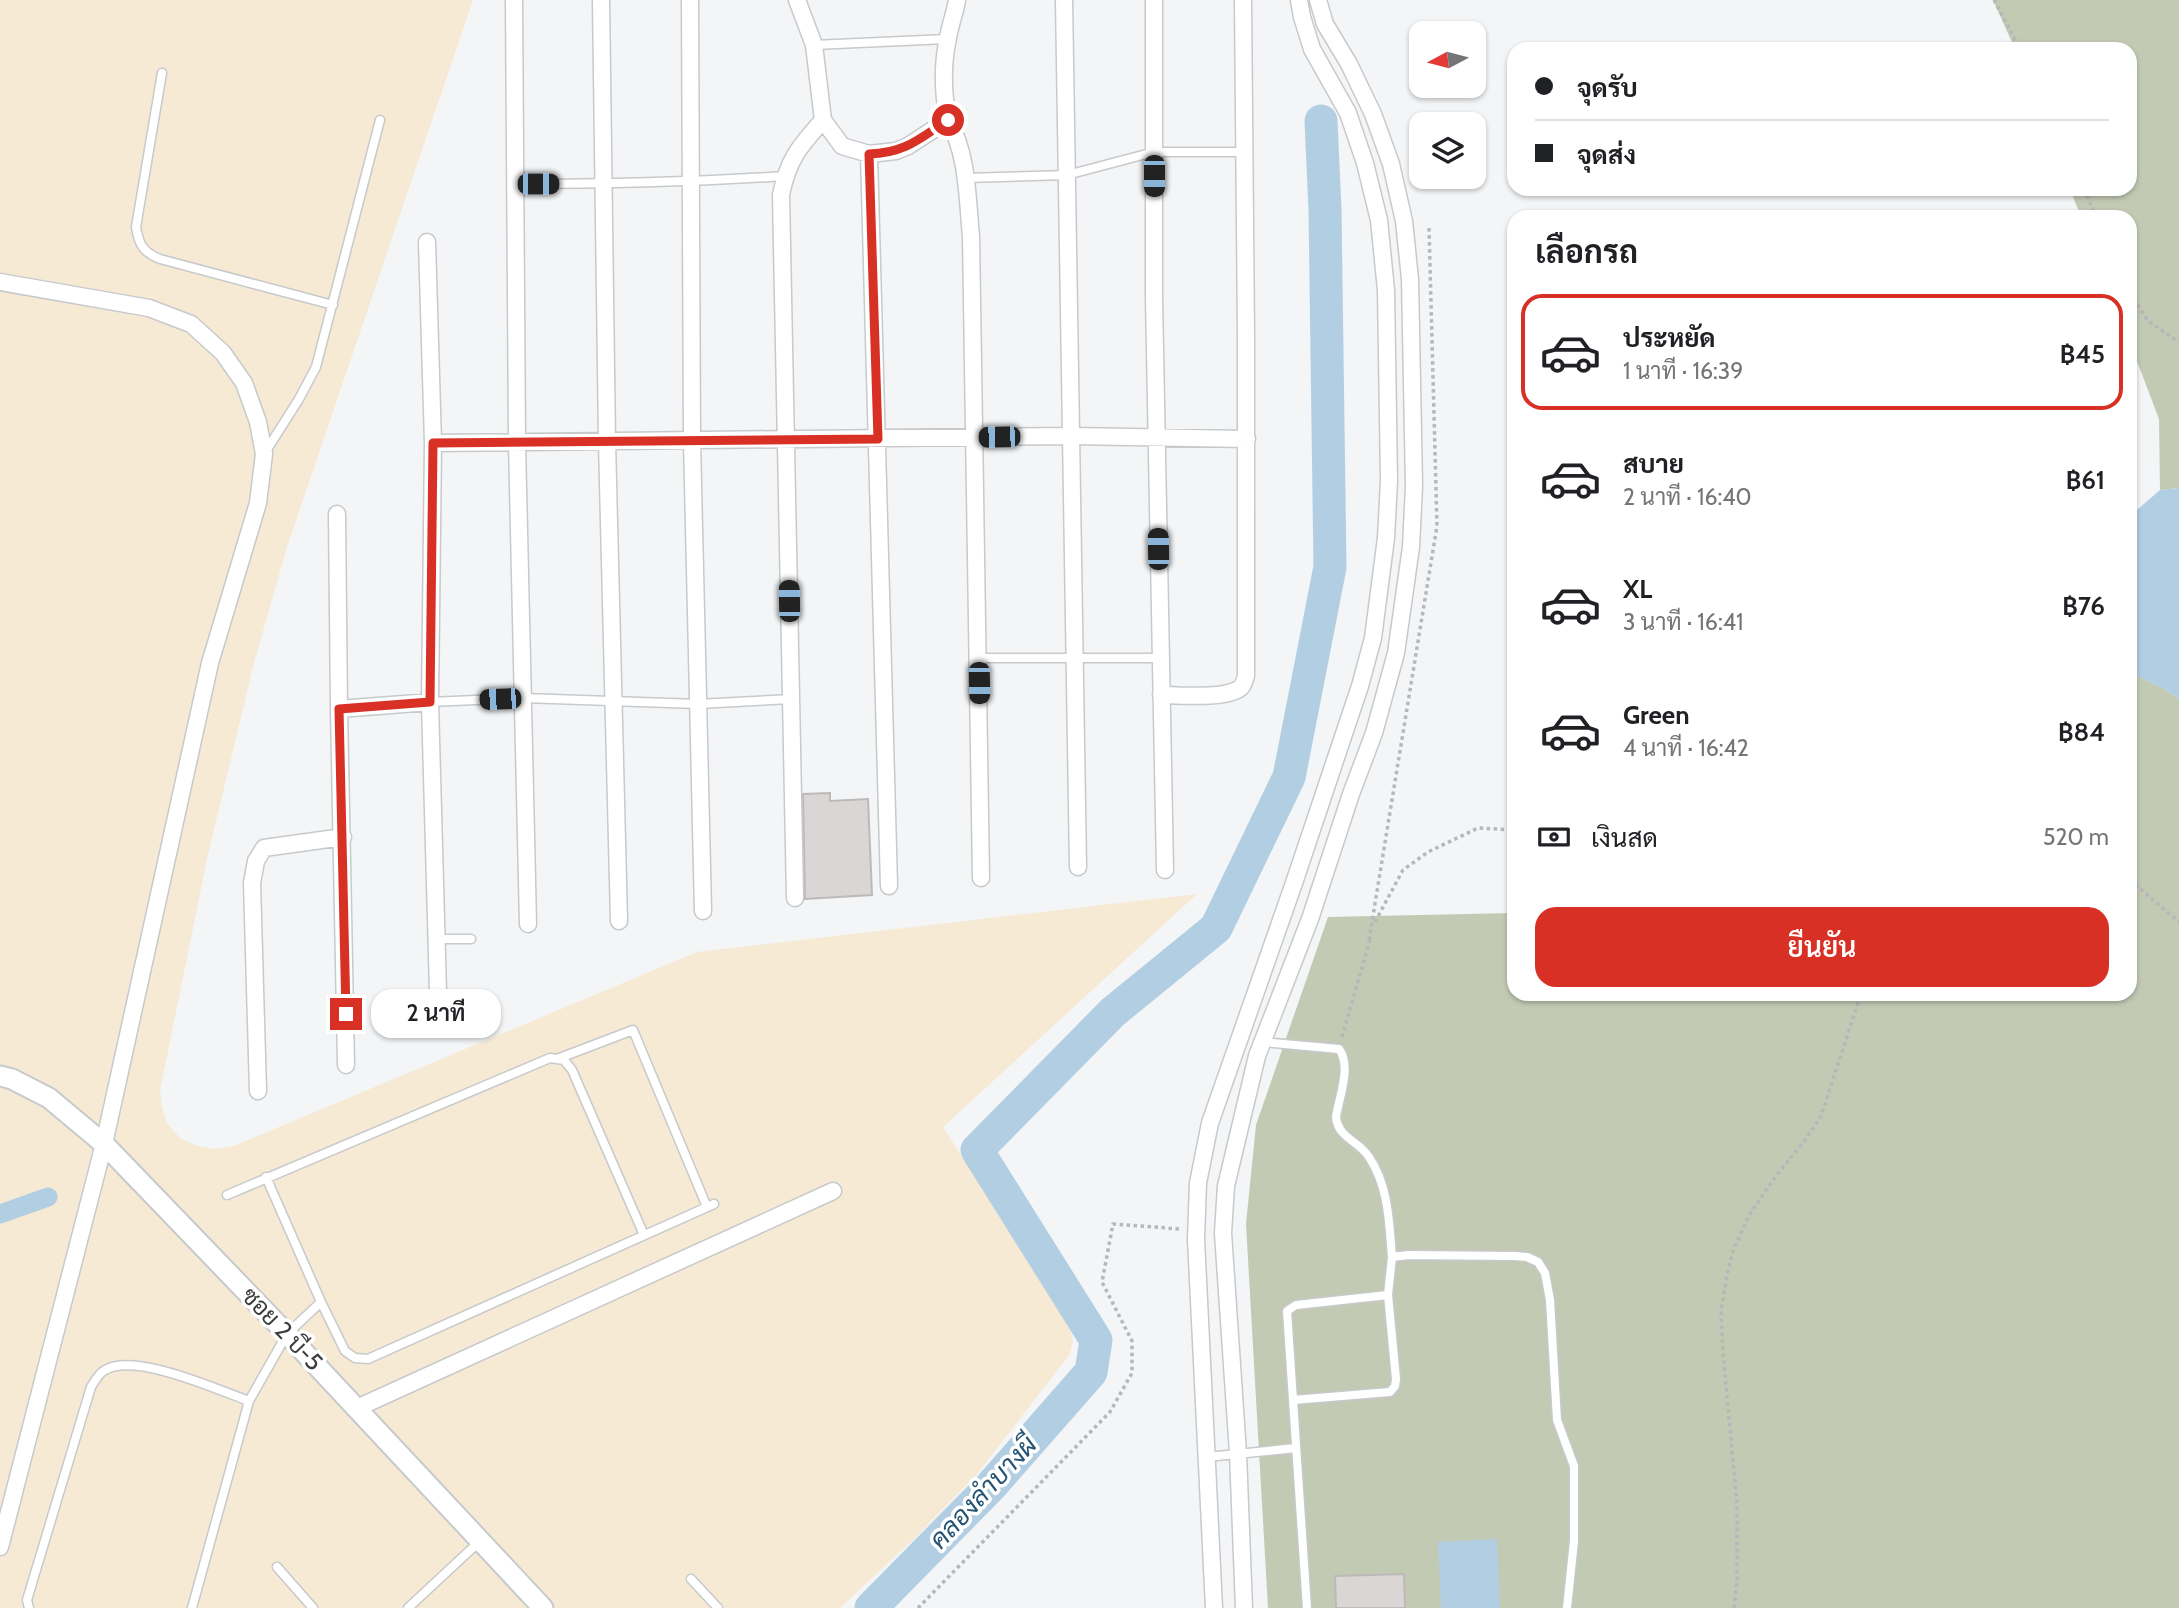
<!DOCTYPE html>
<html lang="th">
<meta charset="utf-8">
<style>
body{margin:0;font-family:Cabin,Sarabun,sans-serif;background:#f2f2f2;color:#202124;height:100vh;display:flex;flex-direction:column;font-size:26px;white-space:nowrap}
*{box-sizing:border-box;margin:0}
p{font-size:23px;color:#757577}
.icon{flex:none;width:38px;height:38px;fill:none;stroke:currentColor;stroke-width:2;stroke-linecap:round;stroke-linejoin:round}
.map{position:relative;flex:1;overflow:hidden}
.drawer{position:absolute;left:1507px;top:210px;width:630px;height:791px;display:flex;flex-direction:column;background:#fff;border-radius:21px;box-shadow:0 2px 5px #0004}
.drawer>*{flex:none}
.top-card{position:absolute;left:1507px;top:42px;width:630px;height:154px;border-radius:21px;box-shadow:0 2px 5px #0004;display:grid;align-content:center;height:154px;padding:0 28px;background:#fff}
.needle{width:46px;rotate:263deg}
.controls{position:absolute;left:1409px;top:21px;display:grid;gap:14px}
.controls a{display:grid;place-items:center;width:77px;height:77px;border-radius:14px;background:#fff;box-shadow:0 2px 5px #0004;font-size:35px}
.end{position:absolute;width:32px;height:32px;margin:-16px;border:9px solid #d93025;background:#fff;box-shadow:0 0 0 4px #fff}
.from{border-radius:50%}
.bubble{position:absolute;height:49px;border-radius:21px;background:#fff;box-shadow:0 2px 5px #0004;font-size:23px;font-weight:600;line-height:49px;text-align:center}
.car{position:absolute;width:21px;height:42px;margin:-21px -10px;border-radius:9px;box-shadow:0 0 5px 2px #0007;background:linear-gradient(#222 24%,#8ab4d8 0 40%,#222 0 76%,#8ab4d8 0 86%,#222 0)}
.top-card b{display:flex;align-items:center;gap:24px;height:66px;font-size:26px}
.top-card b+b{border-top:2px solid #e0e0e0}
.top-card i{width:18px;height:18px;background:#202124}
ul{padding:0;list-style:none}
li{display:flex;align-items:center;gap:21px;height:116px;margin:0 14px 10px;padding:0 14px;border:4px solid transparent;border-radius:21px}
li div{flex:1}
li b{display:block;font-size:26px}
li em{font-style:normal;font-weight:600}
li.active{border-color:#d93025}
li>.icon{width:63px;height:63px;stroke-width:1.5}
h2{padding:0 28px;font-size:32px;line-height:84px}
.pay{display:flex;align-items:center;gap:18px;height:77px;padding:0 28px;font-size:26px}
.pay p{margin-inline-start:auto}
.cta{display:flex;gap:14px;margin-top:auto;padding:14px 28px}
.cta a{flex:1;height:80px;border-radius:21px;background:#d93025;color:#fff;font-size:28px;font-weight:600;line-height:80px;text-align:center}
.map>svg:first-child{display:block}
.industrial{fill:#f6ead5}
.green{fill:#c3cab4}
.water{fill:#b2cee2}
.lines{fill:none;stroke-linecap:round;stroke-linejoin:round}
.canal{stroke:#b2cee2;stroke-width:19}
.river{stroke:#b2cee2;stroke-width:33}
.building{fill:#d9d6d5;stroke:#bcb9b8;stroke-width:2}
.service-casing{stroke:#c7c9cb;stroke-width:11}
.minor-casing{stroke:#c7c9cb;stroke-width:19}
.tertiary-casing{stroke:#c7c9cb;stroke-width:23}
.path{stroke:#b5b7b8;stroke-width:3.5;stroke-dasharray:3.5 3.5;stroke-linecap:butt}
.service{stroke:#fff;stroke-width:8}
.minor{stroke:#fff;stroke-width:16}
.tertiary{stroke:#fff;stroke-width:19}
.route{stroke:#d93025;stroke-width:9}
.labels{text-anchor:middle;stroke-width:7;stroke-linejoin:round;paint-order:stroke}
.street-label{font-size:24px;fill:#3b3c3c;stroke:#fff}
.water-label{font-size:26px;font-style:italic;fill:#245472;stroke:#fff}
</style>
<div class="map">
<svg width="2179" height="1608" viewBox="0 0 2179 1608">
<rect width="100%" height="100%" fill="#f3f5f7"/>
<path class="industrial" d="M0,0H473L287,547L254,663L207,859L160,1091L162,1107L167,1123L180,1138L197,1146L215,1149L234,1146L697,952L1197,894L943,1127L1068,1323L1073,1339L1070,1354L978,1473L917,1536L840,1608H0Z"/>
<path class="green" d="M1993,0H2179V488L2160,490L2159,419L2130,343V217H2081L2070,189H2130V49H2015Z
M2130,672C2146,682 2164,686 2179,699V1608H1268L1246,1224L1256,1125L1328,917L1514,913V994H2130Z"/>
<path class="water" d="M2179,488V699C2164,686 2146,682 2130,672V516L2160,490Z
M1497,1539L1500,1608H1441L1438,1542Z"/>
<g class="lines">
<path class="canal" d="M0,1214L48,1197"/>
<path class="river" d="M871,1608L991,1486L1091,1372L1096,1340L977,1150L1113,1012L1216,928L1289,777L1330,567L1325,210L1321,121"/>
</g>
<path class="building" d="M830,793V801L868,799L872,895L805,899L803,794Z
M1404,1574L1405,1608H1336L1335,1576Z"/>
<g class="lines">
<g class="service-casing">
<path id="service" d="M814,45L947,39
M162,73L136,227C139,245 143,252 160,259L333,305
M965,178L1067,175L1154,152H1245
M516,184C606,184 695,182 784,176
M266,451L299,399L316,367L380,120
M978,658H1161
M430,702L523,698L698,704L791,699
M436,939H471
M1263,1042L1339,1049C1352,1066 1339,1097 1336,1117C1338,1138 1359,1141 1369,1157C1389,1187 1389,1223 1392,1257
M557,1059L633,1030L707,1207
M227,1195L550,1058L564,1060L572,1070L644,1235
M321,1302L345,1351L355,1358L368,1359L714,1204
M1293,1400L1390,1392L1395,1386L1396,1379L1388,1295L1392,1257L1408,1255L1515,1256L1527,1257L1538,1262L1545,1273L1550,1300L1557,1420L1574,1466V1541L1567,1608
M1207,1457L1296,1448
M277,1567L313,1608
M691,1579L718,1608
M29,1608L27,1600L91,1387C94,1382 99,1373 105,1370C135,1352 218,1390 249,1401L287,1334L321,1302L266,1177
M192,1608L249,1401
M408,1608L480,1541
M1307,1608L1287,1311L1296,1305L1388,1295"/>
</g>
<g class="minor-casing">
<path id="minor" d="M514,0L517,443L528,924
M601,0L607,442L619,921
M690,0L692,441L703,911
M1064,0L1078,867
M1154,0V298L1165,870
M823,120L842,146L869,154L896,151L908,146L948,120C943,93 942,65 948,38C950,25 955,13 957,0
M948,120C968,154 967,197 971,236L981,878
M869,154L889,886
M427,242L433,443L430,702L439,1028
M0,282L149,308L191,324L223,353L244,383L258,422L264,454L258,503L210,663L104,1144L0,1547
M433,443L1072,436L1247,439
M337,514L339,709L346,1065
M1161,695C1182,695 1219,699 1237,690C1243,688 1244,682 1246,676C1247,451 1246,225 1243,0
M339,709L430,702
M795,898L781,195C788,159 800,146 823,120L814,45L797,0
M258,1091L252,883L256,861L264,848L343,837
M357,1408L833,1191
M1214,1608L1196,1239L1198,1183L1210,1123L1294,883L1360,686L1373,638L1386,538L1389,481L1386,290L1379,220L1365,163L1348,113L1312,49L1302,17L1299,0
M1244,1608L1238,1453L1223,1233L1226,1186L1257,1056L1310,919L1351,794L1374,733L1396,653L1411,547L1414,486L1410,279L1404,221L1391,164L1373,114L1349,64L1325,24L1318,0"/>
</g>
<g class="tertiary-casing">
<path id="tertiary" d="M0,1076L12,1079L49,1098L104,1144L287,1334L543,1608"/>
</g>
<path class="path" d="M1994,0L2020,49
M2084,189L2096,217
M2130,293L2148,321L2179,342
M2130,880L2179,922
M1375,922L1403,870L1428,852L1478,828L1514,830
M1369,940L1437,526L1429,228
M1342,1037L1370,940
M918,1608L1110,1412L1132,1373V1341L1102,1282L1113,1224L1180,1229
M1734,1608L1737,1581V1505L1723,1353L1721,1311L1727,1275L1734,1248L1751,1212L1776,1176L1805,1140L1821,1116L1861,994"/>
<use href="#service" class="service"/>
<use href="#minor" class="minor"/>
<use href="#tertiary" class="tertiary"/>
</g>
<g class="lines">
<path class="route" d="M346,1014L339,709L430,702L433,443L878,439L869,154C905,153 919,139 948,120"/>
</g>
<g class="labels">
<g class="street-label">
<text transform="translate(282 1329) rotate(46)" y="8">ซอย 2 บี-5</text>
</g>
<g class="water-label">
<text transform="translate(983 1492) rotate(-47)" y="9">คลองลำบางผี</text>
</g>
</g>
</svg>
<div class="controls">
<a><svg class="needle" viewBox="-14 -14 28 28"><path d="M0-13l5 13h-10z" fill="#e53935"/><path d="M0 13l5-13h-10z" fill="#757577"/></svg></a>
<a><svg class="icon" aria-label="layers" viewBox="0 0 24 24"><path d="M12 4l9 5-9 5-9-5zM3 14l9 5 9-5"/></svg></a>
</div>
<i class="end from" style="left:948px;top:120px"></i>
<i class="end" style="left:346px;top:1014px"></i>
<div class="bubble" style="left:371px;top:989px;width:130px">2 นาที</div>
<i class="car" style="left:1154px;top:176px;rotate:180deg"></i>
<i class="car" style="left:538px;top:184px;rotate:90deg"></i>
<i class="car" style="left:999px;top:437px;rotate:269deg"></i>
<i class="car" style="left:1158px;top:549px;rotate:359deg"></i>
<i class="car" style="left:789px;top:601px;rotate:359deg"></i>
<i class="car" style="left:979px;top:683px;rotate:179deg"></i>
<i class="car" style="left:500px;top:699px;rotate:268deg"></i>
<div class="top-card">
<b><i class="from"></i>จุดรับ</b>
<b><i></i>จุดส่ง</b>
</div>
<section class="drawer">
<h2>เลือกรถ</h2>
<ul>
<li class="active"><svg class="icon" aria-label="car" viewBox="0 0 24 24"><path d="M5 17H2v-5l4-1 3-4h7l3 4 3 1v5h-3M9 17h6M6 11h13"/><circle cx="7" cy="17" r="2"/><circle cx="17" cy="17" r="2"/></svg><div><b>ประหยัด</b><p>1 นาที · 16:39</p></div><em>฿45</em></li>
<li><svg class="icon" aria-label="car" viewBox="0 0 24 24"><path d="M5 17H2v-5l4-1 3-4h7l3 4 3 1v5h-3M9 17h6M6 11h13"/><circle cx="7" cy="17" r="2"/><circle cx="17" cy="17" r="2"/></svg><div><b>สบาย</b><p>2 นาที · 16:40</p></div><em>฿61</em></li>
<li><svg class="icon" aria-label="car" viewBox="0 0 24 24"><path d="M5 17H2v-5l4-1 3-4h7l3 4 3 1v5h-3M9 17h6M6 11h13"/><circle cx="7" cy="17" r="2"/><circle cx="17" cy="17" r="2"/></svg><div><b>XL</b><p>3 นาที · 16:41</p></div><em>฿76</em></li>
<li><svg class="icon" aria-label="car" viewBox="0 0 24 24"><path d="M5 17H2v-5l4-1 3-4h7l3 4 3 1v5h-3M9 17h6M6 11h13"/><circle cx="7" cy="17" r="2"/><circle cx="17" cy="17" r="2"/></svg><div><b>Green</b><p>4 นาที · 16:42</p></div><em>฿84</em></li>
</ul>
<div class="pay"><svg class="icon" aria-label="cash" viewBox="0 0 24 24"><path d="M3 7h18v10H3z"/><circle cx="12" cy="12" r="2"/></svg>เงินสด<p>520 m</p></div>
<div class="cta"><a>ยืนยัน</a></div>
</section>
</div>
